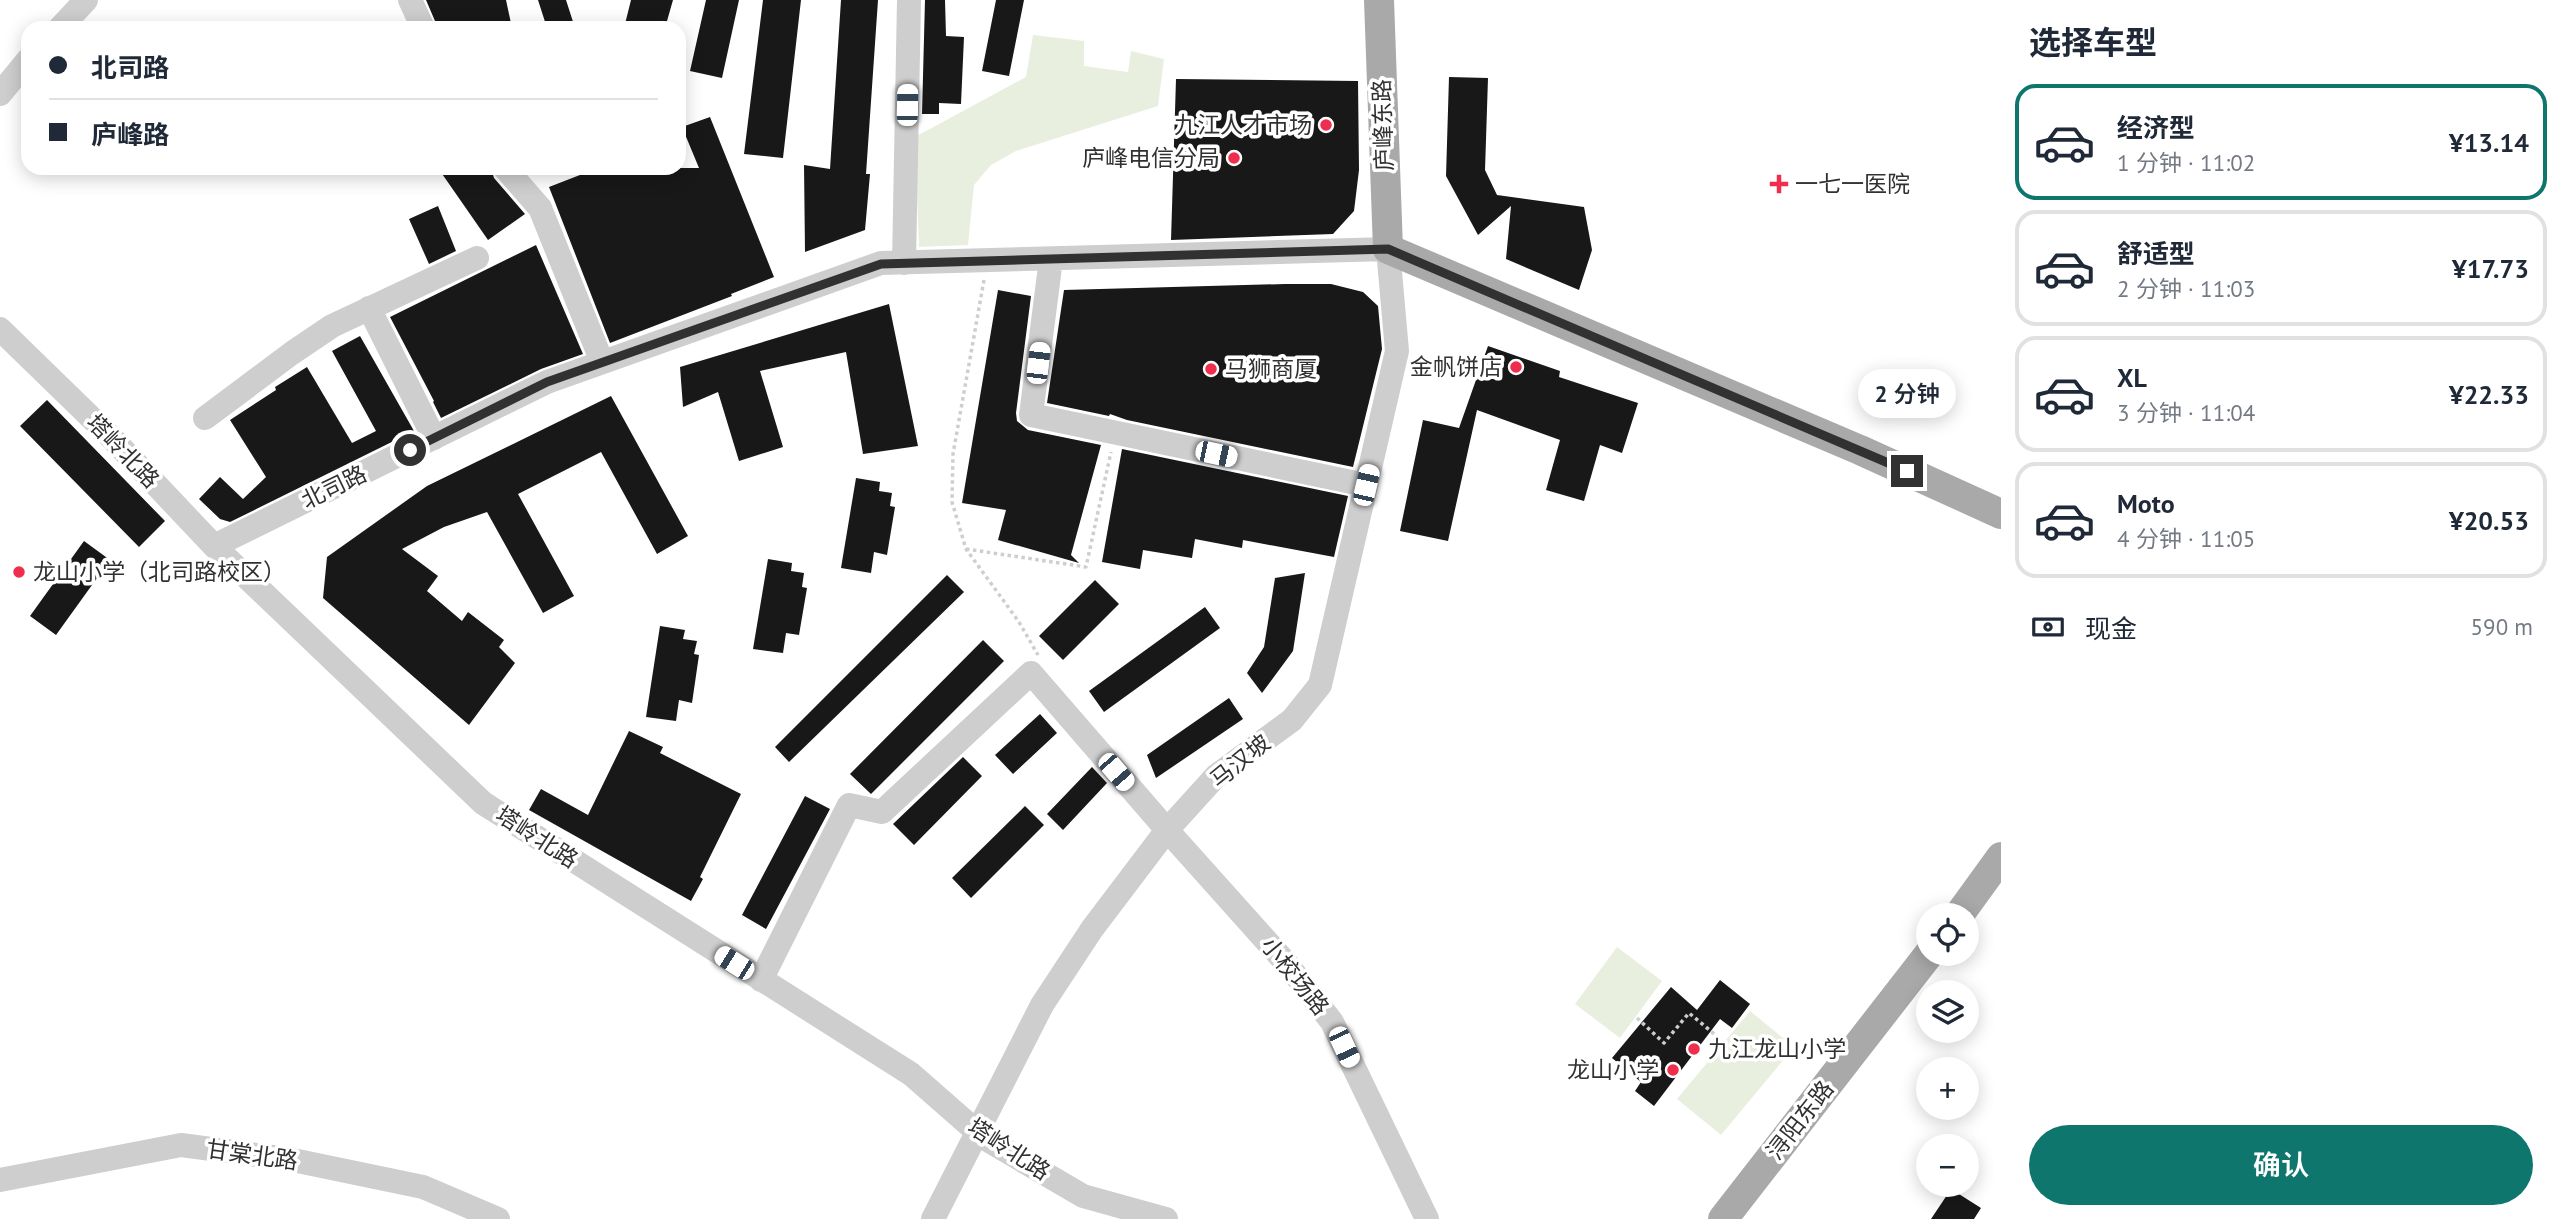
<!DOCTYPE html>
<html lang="zh">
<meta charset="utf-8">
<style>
body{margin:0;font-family:"PT Sans","Noto Sans SC",sans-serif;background:#f6f6f7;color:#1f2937;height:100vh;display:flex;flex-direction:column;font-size:26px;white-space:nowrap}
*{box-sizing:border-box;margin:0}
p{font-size:23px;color:#747a83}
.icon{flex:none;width:38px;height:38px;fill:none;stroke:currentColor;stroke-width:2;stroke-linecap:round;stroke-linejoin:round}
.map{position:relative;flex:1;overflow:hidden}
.sheet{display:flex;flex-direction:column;background:#fff;width:560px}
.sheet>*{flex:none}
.top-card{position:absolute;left:21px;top:21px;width:665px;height:154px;border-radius:21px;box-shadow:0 4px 18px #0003;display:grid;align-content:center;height:154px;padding:0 28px;background:#fff}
.fabs{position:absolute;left:1916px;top:903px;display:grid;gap:14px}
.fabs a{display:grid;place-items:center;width:63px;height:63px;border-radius:50%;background:#fff;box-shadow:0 4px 18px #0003;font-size:35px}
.end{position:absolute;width:32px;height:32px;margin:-16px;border:9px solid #313131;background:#fff;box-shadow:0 0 0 4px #fff}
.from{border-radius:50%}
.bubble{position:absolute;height:49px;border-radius:24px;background:#fff;box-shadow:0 4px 18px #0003;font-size:23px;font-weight:600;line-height:49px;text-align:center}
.car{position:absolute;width:21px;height:42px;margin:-21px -10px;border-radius:9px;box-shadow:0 0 5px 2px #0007;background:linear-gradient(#fff 24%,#345 0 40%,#fff 0 76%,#345 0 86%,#fff 0)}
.top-card b{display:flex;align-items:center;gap:24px;height:66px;font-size:26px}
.top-card b+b{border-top:2px solid #e0e1e3}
.top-card i{width:18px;height:18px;background:#1f2937}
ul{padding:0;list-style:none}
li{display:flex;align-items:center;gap:21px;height:116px;margin:0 14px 10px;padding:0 14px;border:4px solid #e0e1e3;border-radius:21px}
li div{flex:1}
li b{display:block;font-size:26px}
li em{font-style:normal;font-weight:600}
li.current{border-color:#0f766e}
li>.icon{width:63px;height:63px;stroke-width:1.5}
h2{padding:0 28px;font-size:32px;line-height:84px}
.pay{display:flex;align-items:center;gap:18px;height:77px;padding:0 28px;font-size:26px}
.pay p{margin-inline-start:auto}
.button{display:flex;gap:14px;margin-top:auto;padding:14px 28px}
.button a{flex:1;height:80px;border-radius:42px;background:#0f766e;color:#fff;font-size:28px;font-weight:600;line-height:80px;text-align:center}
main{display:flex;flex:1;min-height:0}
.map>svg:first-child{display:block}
.green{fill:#e9efdf}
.building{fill:#181818}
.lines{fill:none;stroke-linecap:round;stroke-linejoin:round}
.path{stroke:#cecece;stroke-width:3.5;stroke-dasharray:3.5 3.5;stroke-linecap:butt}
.minor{stroke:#cecece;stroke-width:24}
.major{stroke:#a9a9a9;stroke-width:30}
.route{stroke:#313131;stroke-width:9}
.poi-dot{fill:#ef2d4c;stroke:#fff;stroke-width:2.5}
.labels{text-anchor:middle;stroke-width:7;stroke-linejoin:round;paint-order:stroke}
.poi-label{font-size:23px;fill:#313131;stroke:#fff;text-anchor:end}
.street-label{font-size:23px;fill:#313131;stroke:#fff}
</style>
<main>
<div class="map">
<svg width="2001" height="1219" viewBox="0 0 2001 1219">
<rect width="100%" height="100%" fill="#fff"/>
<path class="green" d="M1033,35L1084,41V66L1128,72L1131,51L1164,59L1158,106L1016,151L991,165L974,185L968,245L919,247L915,137L1026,77Z
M1617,947L1662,981L1620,1038L1575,1004Z
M1750,1011L1794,1047L1721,1135L1677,1099Z"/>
<path class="building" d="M426,0H506L512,28H438Z
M538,0H566L575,28H547Z
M631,0H673L665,28H624Z
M706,0H739L722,78L690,71Z
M763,0H801L783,158L744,154Z
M841,0H878L866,174H870L865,230L805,252L804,165L830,169Z
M925,0H945L946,36L964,37L961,104L939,103V114H922Z
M996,0H1024L1009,76L982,71Z
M1449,77L1488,78L1485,170L1497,195L1584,207L1592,250L1579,290L1506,259L1511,206L1478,235L1446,176Z
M1176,79L1358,81L1359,170L1354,211L1333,234L1171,240Z
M710,117L774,277L731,294L732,296L610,343L549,187L598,168H699L682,127Z
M438,168H491L494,178L525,214L488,240Z
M438,206L456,251L429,264L409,219Z
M536,245L583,354L541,369L441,418L433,402L434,401L390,317Z
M1285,284H1331L1363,292L1378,306L1382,349L1353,467L1127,420L1110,414L1109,416L1047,403L1064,290Z
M998,290L1031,296L1016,413L1017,421L1028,430L1101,445L1071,555L1079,563L998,540L1006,510L962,503Z
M889,304L918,446L863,454L846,352L760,371L783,447L739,461L718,392L683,407L680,367Z
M360,336L414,431L230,522L220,519L199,499L220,477L243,499L266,477L230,420L276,390L275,387L307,367L352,443L376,431L332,351Z
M1488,346L1560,371L1559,377L1638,403L1622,453L1600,445L1584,501L1546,490L1560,440L1477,410L1448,541L1400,531L1423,420L1459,428Z
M611,396L688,536L657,554L601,452L518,494L574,596L543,613L487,512L444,527L402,549L438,576L427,591L462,621L468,612L504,640L499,647L515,663L469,725L323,598L327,557L427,486Z
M47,400L165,521L139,547L20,426Z
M1122,449L1348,496L1334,557L1243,540L1242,548L1195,539L1192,558L1143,550L1140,569L1102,562Z
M856,478L880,482L879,491L892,493L890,506L895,507L887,555L874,552L871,573L841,568Z
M84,541L110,560L56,635L30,616Z
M768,559L792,563L791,571L804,573L802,587L807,588L799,635L786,633L783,653L753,649Z
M1305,573L1293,651L1262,693L1247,673L1264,647L1275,578Z
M947,575L964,592L789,762L775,747Z
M1095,580L1119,604L1063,660L1039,636Z
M1205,607L1220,628L1104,712L1089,691Z
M660,626L685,630L683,639L697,641L694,654L699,655L692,703L679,700L676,721L646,717Z
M983,640L1004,661L871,794L850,774Z
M1229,698L1243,719L1156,778L1147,755Z
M1040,714L1057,733L1013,774L995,755Z
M629,731L663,747L660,753L741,794L700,877L703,879L691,901L529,810L541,789L588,815Z
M963,757L982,776L914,845L893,824Z
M1092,767L1107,783L1063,830L1047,814Z
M805,796L830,809L766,929L742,915Z
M1025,806L1044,825L971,898L952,878Z
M1720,980L1750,1004L1732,1028L1720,1019L1654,1106L1635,1091L1641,1082L1612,1058L1671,987L1697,1010Z
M1951,1189L1981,1208L1974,1219H1931Z"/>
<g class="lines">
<path class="path" d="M984,280L953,454L952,502L966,549L1019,622L1038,655
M966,549L1086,567L1111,452
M1637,1018L1664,1043L1689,1013L1719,1038"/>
<path class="minor" d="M410,0L423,28
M60,28L86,0
M0,94L28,60
M505,168L540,208L602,362
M1051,259L1031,415L1366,485
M904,263L909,0
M369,308L434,438
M0,329L110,436L214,546L483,803L911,1074L984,1138L1083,1196L1166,1219
M205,418L292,353L332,326L477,258
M214,546L547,382L881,263L1388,249L1397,351L1320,685L1292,720L1216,776L1167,830L1092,929L1042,1005L933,1219
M761,980L849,805L882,812L1031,673L1167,830L1287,964L1332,1022L1427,1219
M0,1180L181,1145L288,1159L423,1187L498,1219"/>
<path class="major" d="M1379,0L1388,249L1860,450L2001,514
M1959,915L2001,857
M1723,1219L1929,954"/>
</g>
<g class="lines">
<path class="route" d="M410,450L547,382L881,264L1388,249L1907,471"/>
</g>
<g class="poi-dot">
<circle cx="1326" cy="125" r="7"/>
<circle cx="1234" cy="158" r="7"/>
<path d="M1775.5 173.5h7v7h7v7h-7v7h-7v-7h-7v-7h7z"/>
<circle cx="1516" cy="367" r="7"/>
<circle cx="1211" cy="369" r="7"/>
<circle cx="19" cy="572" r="7"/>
<circle cx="1694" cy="1049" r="7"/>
<circle cx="1673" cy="1070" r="7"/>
</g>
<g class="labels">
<g class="poi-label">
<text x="1312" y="133">九江人才市场</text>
<text x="1220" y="166">庐峰电信分局</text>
<text x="1795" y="192" text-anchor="start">一七一医院</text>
<text x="1502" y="375">金帆饼店</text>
<text x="1225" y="377" text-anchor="start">马狮商厦</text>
<text x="33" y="580" text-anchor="start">龙山小学（北司路校区）</text>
<text x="1708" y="1057" text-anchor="start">九江龙山小学</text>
<text x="1659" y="1078">龙山小学</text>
</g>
<g class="street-label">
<text transform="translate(1383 125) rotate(-92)" y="8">庐峰东路</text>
<text transform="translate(123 451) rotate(46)" y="8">塔岭北路</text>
<text transform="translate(334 487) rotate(-26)" y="8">北司路</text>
<text transform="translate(1240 761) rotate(-39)" y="8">马汉坡</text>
<text transform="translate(537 837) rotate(33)" y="8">塔岭北路</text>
<text transform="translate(1295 976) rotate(51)" y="8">小校场路</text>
<text transform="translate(1800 1120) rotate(-52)" y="8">浔阳东路</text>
<text transform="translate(1009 1149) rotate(33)" y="8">塔岭北路</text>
<text transform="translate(252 1155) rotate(8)" y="8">甘棠北路</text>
</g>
</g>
</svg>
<div class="fabs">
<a><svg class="icon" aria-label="locate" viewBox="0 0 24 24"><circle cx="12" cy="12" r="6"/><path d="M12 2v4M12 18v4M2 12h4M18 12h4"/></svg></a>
<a><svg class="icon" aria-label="layers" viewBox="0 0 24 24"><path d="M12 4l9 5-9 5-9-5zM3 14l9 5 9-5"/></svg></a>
<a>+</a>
<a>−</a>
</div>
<i class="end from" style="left:410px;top:450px"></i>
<i class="end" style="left:1907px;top:471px"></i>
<div class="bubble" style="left:1858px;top:369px;width:98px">2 分钟</div>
<i class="car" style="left:907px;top:105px;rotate:1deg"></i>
<i class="car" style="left:1038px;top:363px;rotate:7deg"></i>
<i class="car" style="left:1216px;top:454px;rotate:102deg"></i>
<i class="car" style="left:1366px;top:485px;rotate:13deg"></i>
<i class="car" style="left:1116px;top:772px;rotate:139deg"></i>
<i class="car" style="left:734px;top:963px;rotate:302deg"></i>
<i class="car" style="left:1344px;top:1047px;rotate:155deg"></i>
<div class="top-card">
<b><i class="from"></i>北司路</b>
<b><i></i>庐峰路</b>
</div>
</div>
<section class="sheet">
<h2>选择车型</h2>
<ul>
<li class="current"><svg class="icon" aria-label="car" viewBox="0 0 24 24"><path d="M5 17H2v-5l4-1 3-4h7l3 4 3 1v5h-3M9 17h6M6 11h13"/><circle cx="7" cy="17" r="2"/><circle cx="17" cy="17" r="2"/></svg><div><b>经济型</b><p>1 分钟 · 11:02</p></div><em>¥13.14</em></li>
<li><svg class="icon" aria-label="car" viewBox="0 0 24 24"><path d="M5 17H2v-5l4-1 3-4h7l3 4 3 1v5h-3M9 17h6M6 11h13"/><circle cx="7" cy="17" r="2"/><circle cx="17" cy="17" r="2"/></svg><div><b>舒适型</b><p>2 分钟 · 11:03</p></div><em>¥17.73</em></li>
<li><svg class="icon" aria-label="car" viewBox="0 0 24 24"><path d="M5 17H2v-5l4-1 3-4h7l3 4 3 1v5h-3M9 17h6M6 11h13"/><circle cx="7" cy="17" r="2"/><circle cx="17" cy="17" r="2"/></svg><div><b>XL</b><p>3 分钟 · 11:04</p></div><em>¥22.33</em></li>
<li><svg class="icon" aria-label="car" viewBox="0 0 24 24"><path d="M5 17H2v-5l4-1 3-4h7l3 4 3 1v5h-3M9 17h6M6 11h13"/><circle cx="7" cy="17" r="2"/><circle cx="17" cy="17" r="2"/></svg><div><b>Moto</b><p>4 分钟 · 11:05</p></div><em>¥20.53</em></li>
</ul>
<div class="pay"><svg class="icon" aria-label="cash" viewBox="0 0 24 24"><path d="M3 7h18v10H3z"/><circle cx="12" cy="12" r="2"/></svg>现金<p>590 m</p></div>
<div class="button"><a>确认</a></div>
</section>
</main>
